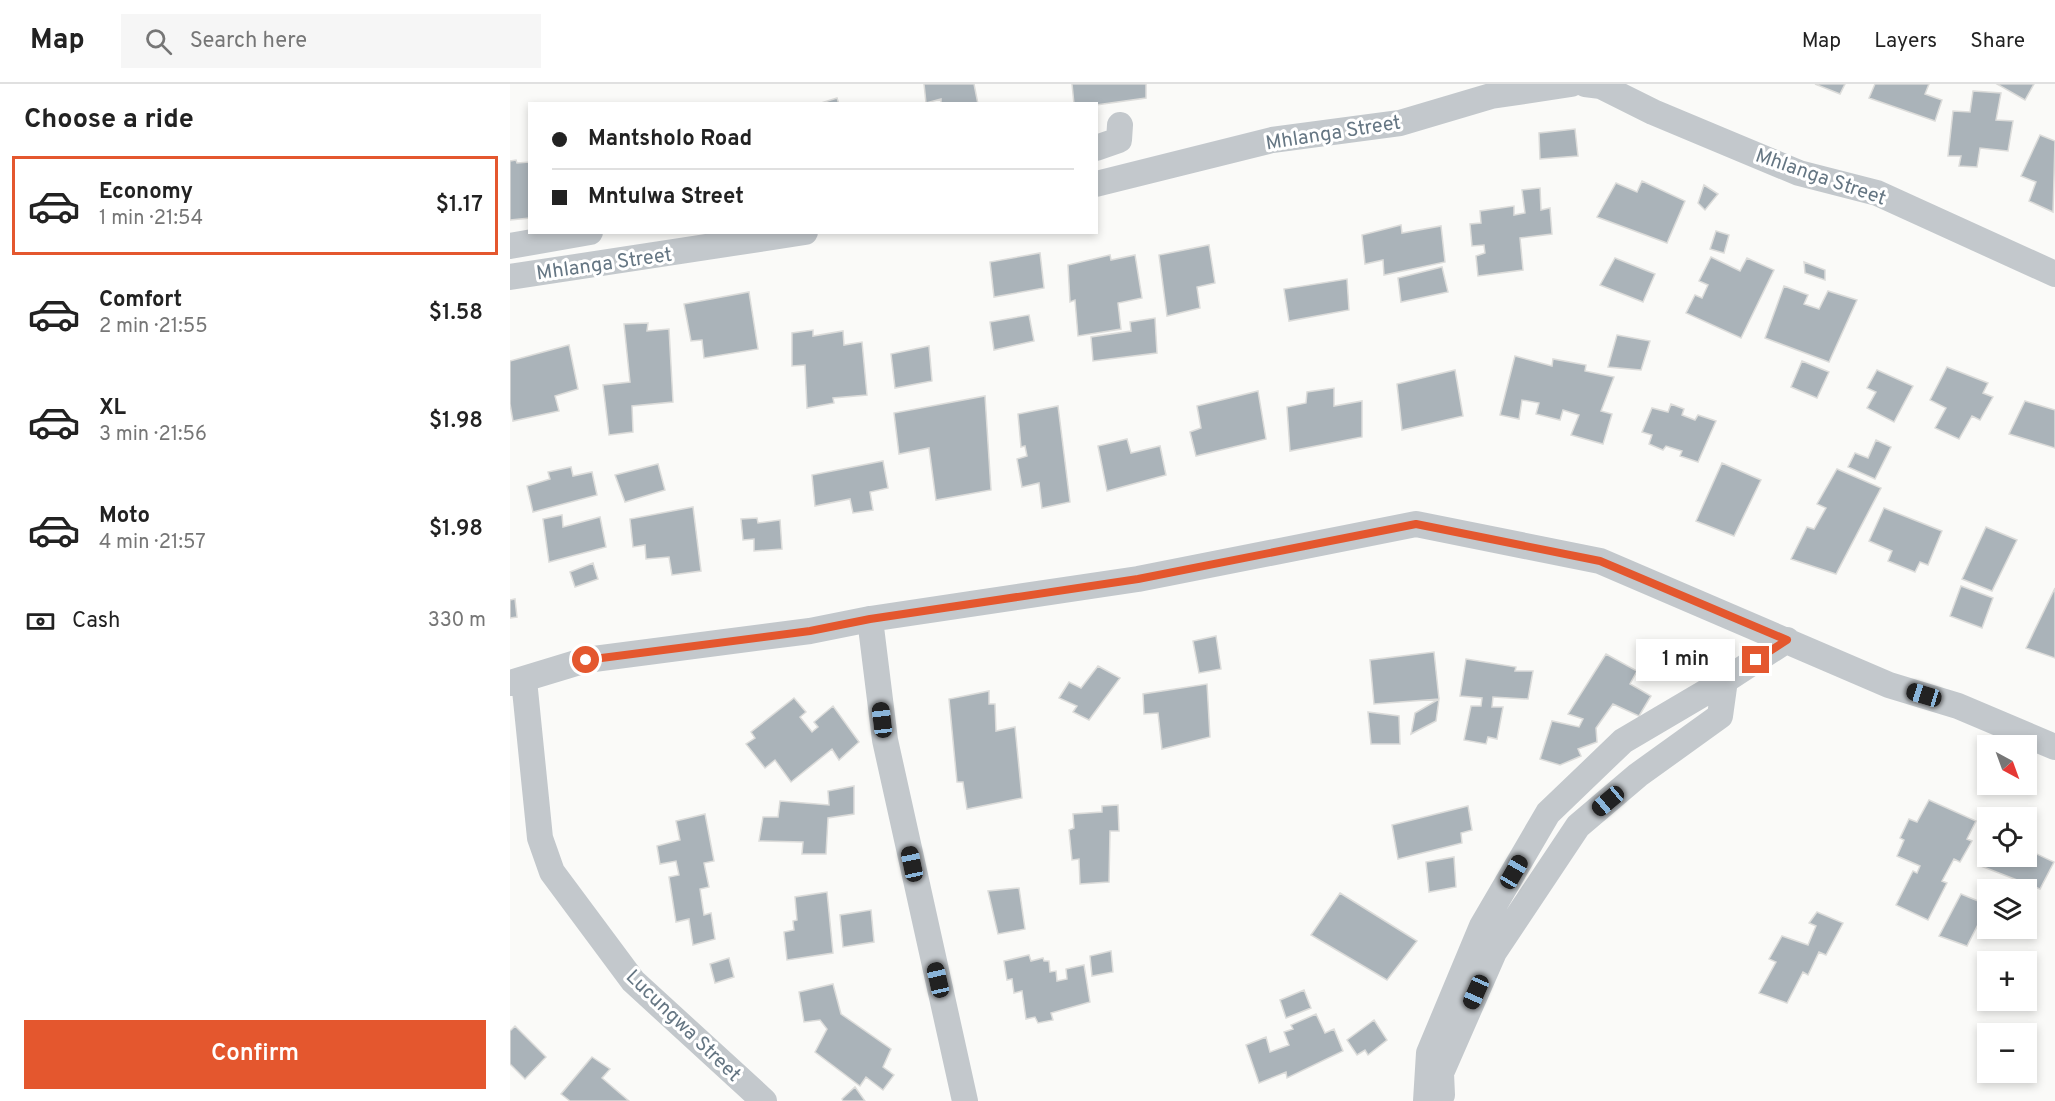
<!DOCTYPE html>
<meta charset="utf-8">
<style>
body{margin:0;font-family:Overpass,sans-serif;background:#f6f6f6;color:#222;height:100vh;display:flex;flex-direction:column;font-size:22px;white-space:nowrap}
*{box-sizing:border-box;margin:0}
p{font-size:20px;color:#767676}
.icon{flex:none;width:33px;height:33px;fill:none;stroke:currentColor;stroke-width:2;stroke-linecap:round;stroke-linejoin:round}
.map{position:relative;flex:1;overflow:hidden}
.side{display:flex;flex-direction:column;background:#fff;width:510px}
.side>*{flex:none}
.top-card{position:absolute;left:18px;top:18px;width:570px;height:132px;border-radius:0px;box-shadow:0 3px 9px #0003;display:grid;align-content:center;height:132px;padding:0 24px;background:#fff}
.needle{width:39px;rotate:139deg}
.fabs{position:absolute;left:1467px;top:651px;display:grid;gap:12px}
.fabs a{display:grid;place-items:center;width:60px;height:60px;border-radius:0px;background:#fff;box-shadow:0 3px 9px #0003;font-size:30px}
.end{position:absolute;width:27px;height:27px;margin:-14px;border:8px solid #e4572e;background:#fff;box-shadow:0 0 0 3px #fff}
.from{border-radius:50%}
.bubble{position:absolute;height:42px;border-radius:0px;background:#fff;box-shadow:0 3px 9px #0003;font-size:20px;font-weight:600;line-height:42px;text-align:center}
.car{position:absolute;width:18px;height:36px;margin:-18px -9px;border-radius:8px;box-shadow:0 0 4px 2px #0007;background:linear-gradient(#222 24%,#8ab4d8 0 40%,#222 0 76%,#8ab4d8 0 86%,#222 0)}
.top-card b{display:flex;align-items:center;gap:21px;height:57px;font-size:22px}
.top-card b+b{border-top:2px solid #e0e0e0}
.top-card i{width:15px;height:15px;background:#222}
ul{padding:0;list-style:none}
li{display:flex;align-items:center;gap:18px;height:99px;margin:0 12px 9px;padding:0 12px;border:3px solid transparent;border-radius:0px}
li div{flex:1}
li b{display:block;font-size:22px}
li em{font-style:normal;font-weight:600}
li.current{border-color:#e4572e}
li>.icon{width:54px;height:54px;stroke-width:1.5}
h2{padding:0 24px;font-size:27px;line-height:72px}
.pay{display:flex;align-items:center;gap:15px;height:66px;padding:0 24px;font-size:22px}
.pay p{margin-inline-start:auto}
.action{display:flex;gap:12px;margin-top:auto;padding:12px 24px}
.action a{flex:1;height:69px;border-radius:0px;background:#e4572e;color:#fff;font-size:24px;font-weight:600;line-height:69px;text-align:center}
header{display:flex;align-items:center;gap:36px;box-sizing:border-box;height:84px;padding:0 30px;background:#fff;border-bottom:2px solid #e0e0e0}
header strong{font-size:28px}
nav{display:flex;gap:33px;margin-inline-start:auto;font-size:21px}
.search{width:420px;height:54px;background:#f6f6f6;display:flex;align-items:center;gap:15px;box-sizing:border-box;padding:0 21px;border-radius:0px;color:#767676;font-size:22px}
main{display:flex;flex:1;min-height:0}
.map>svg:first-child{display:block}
.building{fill:#aab3b9;stroke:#dcdcda;stroke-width:1.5}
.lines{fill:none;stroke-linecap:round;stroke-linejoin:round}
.minor{stroke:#c3c8cc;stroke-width:26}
.route{stroke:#e4572e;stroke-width:8}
.labels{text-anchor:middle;stroke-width:6;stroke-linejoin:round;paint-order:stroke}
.street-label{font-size:20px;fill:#657683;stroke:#fff}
</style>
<header>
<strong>Map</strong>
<div class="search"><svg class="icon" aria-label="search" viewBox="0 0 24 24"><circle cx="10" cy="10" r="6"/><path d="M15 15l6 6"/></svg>Search here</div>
<nav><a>Map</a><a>Layers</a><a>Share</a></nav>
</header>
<main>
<section class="side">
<h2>Choose a ride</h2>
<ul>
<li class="current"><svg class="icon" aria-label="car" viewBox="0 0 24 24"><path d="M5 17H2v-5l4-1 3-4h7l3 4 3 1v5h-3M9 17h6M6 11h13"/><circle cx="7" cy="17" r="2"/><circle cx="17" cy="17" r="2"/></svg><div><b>Economy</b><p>1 min · 21:54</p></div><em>$1.17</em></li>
<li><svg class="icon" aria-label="car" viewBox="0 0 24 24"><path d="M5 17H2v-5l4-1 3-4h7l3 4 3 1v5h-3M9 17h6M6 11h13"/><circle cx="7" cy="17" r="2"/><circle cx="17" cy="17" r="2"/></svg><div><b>Comfort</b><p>2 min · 21:55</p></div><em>$1.58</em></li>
<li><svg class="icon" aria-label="car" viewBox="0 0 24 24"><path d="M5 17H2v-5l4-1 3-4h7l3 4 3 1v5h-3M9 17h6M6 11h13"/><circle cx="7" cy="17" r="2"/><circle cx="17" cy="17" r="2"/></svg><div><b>XL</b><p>3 min · 21:56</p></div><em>$1.98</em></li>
<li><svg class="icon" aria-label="car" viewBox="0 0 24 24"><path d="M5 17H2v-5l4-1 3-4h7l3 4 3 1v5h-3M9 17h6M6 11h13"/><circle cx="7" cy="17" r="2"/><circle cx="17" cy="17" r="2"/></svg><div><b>Moto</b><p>4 min · 21:57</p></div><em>$1.98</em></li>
</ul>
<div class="pay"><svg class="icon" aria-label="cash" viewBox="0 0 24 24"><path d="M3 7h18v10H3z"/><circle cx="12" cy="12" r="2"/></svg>Cash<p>330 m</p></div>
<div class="action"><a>Confirm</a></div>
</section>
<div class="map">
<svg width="1545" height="1017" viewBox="0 0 1545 1017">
<rect width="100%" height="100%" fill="#fafaf8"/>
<path class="building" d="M414,0H464L468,20H431V15L416,19Z
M562,0H636V14L586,21L564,20Z
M1305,0H1335L1330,10Z
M1365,0H1419L1415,10L1432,16L1425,37L1359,14Z
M1487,0H1524L1515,16Z
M1463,7L1491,9L1486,36L1503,37L1498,67L1470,64L1467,83L1449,82L1451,72H1438L1443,27L1460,28Z
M327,14L329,20H308Z
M1065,45L1068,72L1030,75L1029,49Z
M1530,51L1545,57L1543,128L1519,117L1526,98L1511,92Z
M6,76L7,79L20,78V134L0,136V77Z
M1132,97L1175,117L1157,159L1087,133L1106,99L1127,108Z
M1194,101L1208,110L1195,126L1188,119Z
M1030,104L1031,126L1040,124L1042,150L1010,154L1013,186L968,192L966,172L975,169L974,161L962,162L960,140L971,139L970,127L1004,122V131L1015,129L1012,106Z
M891,141L892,149L931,142L935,178L874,191L873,176L855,180L852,151Z
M1206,147L1219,151L1214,169L1200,165Z
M699,161L705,199L687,203L690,224L657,232L649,171Z
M530,169L534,204L484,213L480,178Z
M600,171L601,176L625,171L632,214L608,219L611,245L568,252L565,216L560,218L558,181Z
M1201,173L1230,187L1237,174L1264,186L1231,254L1176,229L1185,211L1192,214L1198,201L1189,197Z
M1105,174L1145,190L1133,218L1090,201Z
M1294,178L1315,186V196L1295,189Z
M932,183L938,208L891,218L888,194Z
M837,195L839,226L779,237L774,205Z
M1274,202L1298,211L1294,220L1309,225L1318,207L1347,216L1319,278L1255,254Z
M239,208L248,265L194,274L192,256L181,257L174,220Z
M519,231L524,257L484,266L480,238Z
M645,234L647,269L583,277L581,253L621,247L620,238Z
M138,239L137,247L159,245L163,318L122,322L123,348L99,351L93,301L120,298L114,240Z
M303,246V252L333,247L334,261L352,258L357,311L323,314L324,319L297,324L295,281L282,282V249Z
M1107,251L1140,257L1131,286L1098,283Z
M59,261L68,305L45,312L49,327L3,337L0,320V277Z
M419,262L422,297L385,304L381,270Z
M1005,272L1042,282L1043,275L1076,281L1075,287L1104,293L1091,327L1102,330L1093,360L1061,351L1069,331L1053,326L1050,336L1026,330L1029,319L1012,316L1009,335L990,331Z
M1292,277L1319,288L1307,314L1281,303Z
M1437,283L1478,299L1473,309L1483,313L1470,336L1462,332L1449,355L1425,344L1436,324L1420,316Z
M945,286L953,332L892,346L887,300Z
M1367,286L1403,302L1384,338L1357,324L1366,308L1357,304Z
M824,304V322L852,317V353L780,367L777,323L796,319L797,308Z
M748,307L756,355L686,372L680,348L691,344L687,322Z
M475,312L481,406L426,416L419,364L389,370L384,329Z
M1515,317L1545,326V364L1499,350Z
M1161,320L1174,325L1172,331L1185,336L1188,331L1206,337L1188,378L1170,372L1172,367L1156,362L1153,366L1139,360L1142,351L1132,348L1142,324L1158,328Z
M548,322L560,418L532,424L529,399L512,403L507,375L517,372L515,362L511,363L508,330Z
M617,355L621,369L650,362L656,391L597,407L588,362Z
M1366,356L1381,363L1365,395L1338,383L1345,369L1358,374Z
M373,377L378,404L360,408L363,426L343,429L340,415L305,422L302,391Z
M1212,379L1251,396L1224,452L1186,437Z
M148,380L155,406L115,418L105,391Z
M61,383L63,392L82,388L87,411L23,428L17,402L40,395L38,388Z
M1327,385L1371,404L1326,490L1281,475L1297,443L1304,445L1316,424L1307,420Z
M183,423L191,487L162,491L159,473L136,475L135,461L123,463L120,435Z
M1374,424L1432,447L1418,481L1410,478L1405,488L1378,477L1382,467L1359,457Z
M52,431L53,443L90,433L96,463L39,478L33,435Z
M247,434L248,439L270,436L272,465L244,467V455L233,456L231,435Z
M1476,443L1507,456L1482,507L1452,495Z
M83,479L88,495L65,503L60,488Z
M1451,502L1483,514L1472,544L1440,532Z
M1545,504V574L1516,564Z
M5,515L7,533L0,534V516Z
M706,552L711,585L689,589L683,557Z
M924,568L929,615L864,620L860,576Z
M1096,570L1127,587L1120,600L1141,612L1129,632L1103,620L1086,644L1087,658L1068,665L1071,672L1050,681L1030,675L1042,637L1069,643L1073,635L1058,630Z
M956,575L1006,583L1005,587H1023L1018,615L983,613L982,623H993L987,655L978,653L976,660L954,656L961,622H971L972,614L950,612Z
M588,582L610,594L579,636L563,628L567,622L549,614L559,598L571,604Z
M697,600L700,653L652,665L648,629L634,630L633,610Z
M479,607V620H485L486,647L505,643L512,714L457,725L453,698H447L439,615Z
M284,614L296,628L290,633L302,648L308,643L304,638L323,622L349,658L329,676L322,665L281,698L265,676L255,684L236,660L245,654L241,648Z
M929,615L926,637L901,650L905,629Z
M858,628L889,632L890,660H861Z
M344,702V730L318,734L316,770H292L293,758L249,757L253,733H268L270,717L319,721L318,707Z
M1419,716L1466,737L1457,755L1462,757L1450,778L1444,775L1432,797L1437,799L1418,836L1386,821L1403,787L1407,789L1410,782L1387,772L1394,756L1390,754L1399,735L1407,738Z
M608,721L609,747H600L599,798L570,800L569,775L562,776L559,746L564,744L563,730L592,728V722Z
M958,722L962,746L951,749L952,759L888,775L882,741Z
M195,730L204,777L194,779L199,803L190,805L194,831L201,829L205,855L183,861L179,835L166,838L159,793L169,791L166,777L150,780L147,762L170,756L166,737Z
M1516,765L1544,778L1530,805L1471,782L1478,766V772H1516Z
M944,773L946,803L919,808L916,778Z
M509,804L515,845L488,850L478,807Z
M317,808L323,869L277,876L274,848L284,846L283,837L287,836L285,813Z
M830,809L907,857L877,896L801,851Z
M1451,810L1478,821L1457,862L1429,852Z
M361,826L364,858L333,863L330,831Z
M1307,828L1333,839L1316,871L1309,868L1298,891L1293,888L1277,919L1249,909L1266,878L1259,875L1272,852L1298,861L1306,842L1299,839Z
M601,867L603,888L582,892L580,872Z
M519,871L521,877L533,874L534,877H539L540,888L546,887L547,897L557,895L556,885L574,881L580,918L541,929L543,936L528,939L525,933L516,935L512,907L504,909L502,895L497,896L494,877Z
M219,874L224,893L205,899L200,880Z
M323,900L331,930L381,965L373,983L384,991L373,1006L356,993L350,1002L305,968L317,945L310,936L294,938L289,908Z
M794,906L801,924L776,934L770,916Z
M806,930L815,949L824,945L833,967L777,994L776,988L749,999L736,961L756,953L760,968L779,961L774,948L783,945L781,941Z
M864,936L877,956L858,971L855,966L847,971L837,956Z
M5,942L36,973L15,995L0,980V947Z
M82,973L100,985L92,994L119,1017H60L51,1010Z
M345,1003L355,1017H333L332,1015Z"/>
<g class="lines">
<path class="minor" d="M1075,0L1091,2L1143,28L1289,89L1367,109L1545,190
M586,64L609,56L610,41
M586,100L762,56L890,39L981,12L1061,0
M0,162L80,148
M0,193L295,148
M360,535L375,656L455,1017
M14,596L30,754L42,788L123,897L254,1017
M0,599L76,576L300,547L360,535L628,495L906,440L1090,477L1379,601L1448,622L1545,663
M932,1011L931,989L984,868L1068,742L1128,691L1210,632L1215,596
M916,1017L919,969L972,842L1038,729L1113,657L1208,601L1277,556"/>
</g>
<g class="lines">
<path class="route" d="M76,576L300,547L360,535L628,495L906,440L1090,477L1277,556L1246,576"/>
</g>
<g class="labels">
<g class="street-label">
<text transform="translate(823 48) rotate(-9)" y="7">Mhlanga Street</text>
<text transform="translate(1311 92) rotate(19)" y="7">Mhlanga Street</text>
<text transform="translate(94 179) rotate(-8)" y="7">Mhlanga Street</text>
<text transform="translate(174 941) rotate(44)" y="7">Lucungwa Street</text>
</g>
</g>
</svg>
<div class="fabs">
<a><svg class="needle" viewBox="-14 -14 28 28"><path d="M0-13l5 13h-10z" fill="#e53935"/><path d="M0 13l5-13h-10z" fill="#767676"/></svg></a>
<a><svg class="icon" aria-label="locate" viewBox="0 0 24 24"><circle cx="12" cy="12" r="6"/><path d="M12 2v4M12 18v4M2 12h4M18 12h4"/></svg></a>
<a><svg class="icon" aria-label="layers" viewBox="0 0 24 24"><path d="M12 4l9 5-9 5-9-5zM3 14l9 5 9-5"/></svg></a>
<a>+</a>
<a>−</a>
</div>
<i class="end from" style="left:76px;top:576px"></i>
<i class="end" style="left:1246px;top:576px"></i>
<div class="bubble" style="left:1126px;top:555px;width:99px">1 min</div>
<i class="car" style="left:1414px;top:611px;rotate:287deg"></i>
<i class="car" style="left:372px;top:636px;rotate:353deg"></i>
<i class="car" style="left:1098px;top:717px;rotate:230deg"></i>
<i class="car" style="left:402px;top:780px;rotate:348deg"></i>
<i class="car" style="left:1004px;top:788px;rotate:30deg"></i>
<i class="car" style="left:428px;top:896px;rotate:347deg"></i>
<i class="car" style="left:966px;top:908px;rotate:204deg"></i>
<div class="top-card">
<b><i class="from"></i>Mantsholo Road</b>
<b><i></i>Mntulwa Street</b>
</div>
</div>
</main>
